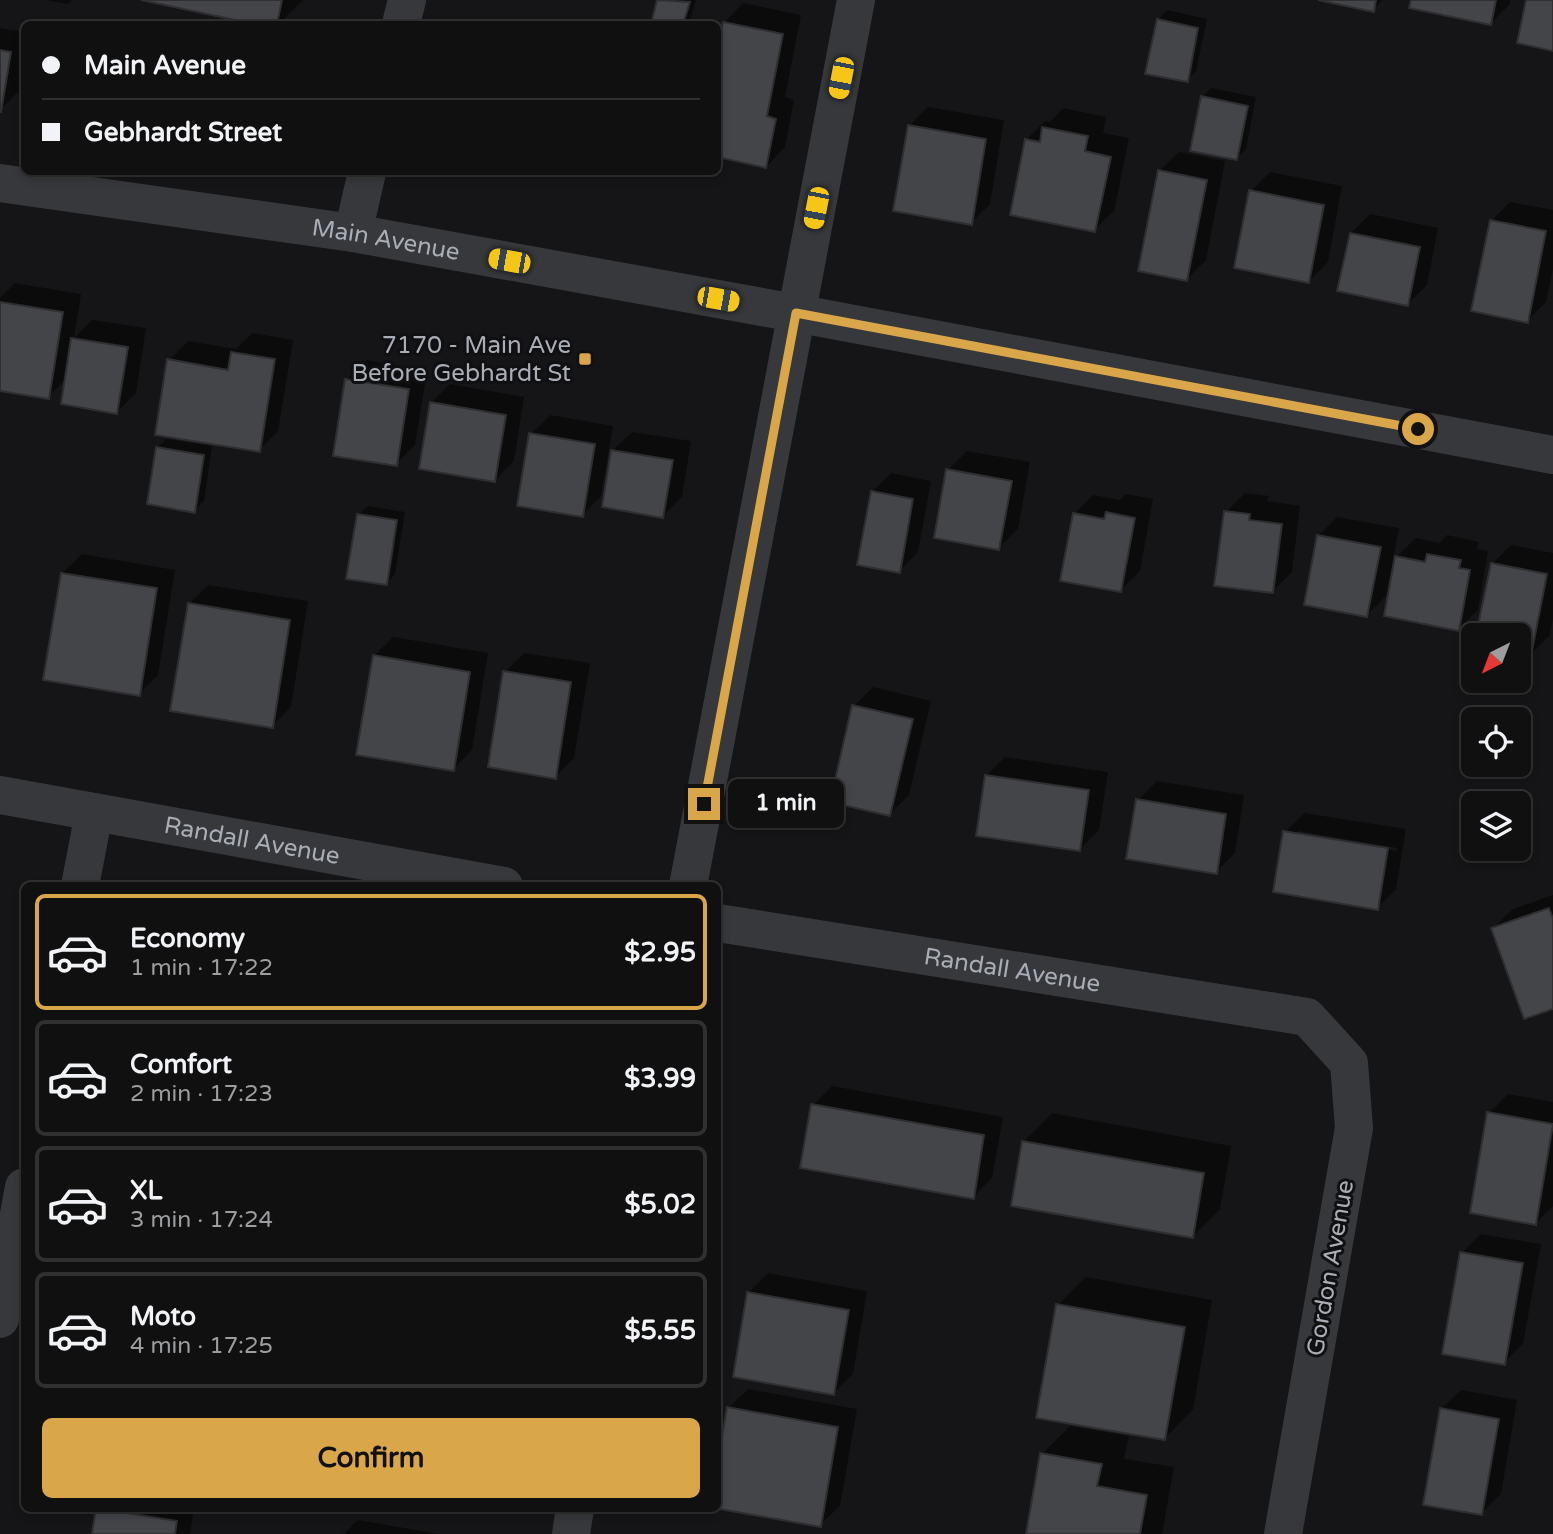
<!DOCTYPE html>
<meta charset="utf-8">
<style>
body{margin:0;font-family:"Varela Round",sans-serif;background:#19191a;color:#f1f3f6;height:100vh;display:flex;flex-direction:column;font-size:26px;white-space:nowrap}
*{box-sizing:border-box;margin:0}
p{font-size:23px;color:#9c9d9f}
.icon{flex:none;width:38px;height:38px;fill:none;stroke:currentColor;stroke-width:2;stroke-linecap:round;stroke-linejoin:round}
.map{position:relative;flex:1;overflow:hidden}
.panel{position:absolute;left:21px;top:882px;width:700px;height:630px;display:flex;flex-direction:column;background:#101011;border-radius:10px;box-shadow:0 4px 10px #0003,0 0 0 2px #303031}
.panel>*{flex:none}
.guide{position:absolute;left:21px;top:21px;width:700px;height:154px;border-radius:10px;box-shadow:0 4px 10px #0003,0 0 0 2px #303031;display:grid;align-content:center;height:154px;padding:0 21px;background:#101011}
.needle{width:46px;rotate:222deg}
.fabs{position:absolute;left:1461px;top:623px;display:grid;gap:14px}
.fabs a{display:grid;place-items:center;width:70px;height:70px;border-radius:10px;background:#101011;box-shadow:0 4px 10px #0003,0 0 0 2px #303031;font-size:35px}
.end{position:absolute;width:32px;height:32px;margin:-16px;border:9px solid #daa64a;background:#111;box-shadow:0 0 0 4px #111}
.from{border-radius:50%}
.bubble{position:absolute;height:49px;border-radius:10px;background:#101011;box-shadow:0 4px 10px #0003,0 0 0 2px #303031;font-size:23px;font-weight:700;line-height:49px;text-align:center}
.car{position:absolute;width:21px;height:42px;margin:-21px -10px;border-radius:9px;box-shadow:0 0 5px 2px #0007;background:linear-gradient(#f5c518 24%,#345 0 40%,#f5c518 0 76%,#345 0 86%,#f5c518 0)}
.guide b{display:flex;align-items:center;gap:24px;height:66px;font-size:26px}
.guide b+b{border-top:2px solid #303031}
.guide i{width:18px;height:18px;background:#f1f3f6}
ul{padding:12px 0 0;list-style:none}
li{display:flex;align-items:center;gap:21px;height:116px;margin:0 14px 10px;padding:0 7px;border:4px solid #303031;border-radius:10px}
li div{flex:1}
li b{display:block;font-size:26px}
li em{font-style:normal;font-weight:700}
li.active{border-color:#daa64a}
li>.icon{width:63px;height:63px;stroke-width:1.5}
.action{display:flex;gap:14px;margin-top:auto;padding:14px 21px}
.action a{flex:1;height:80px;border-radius:10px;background:#daa64a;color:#111;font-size:28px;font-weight:700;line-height:80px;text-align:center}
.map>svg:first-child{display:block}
.shadow{fill:#0007;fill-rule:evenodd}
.building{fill:#444549;stroke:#2f2f32;stroke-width:2}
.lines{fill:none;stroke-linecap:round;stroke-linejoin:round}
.minor{stroke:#37383b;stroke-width:38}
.route{stroke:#daa64a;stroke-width:9}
.poi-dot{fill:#daa64a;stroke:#101012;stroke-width:2.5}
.labels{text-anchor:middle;stroke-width:6;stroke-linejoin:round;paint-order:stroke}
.street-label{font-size:24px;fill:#a9adb5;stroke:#101012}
.poi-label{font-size:24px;fill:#a9adb5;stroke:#101012;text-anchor:end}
</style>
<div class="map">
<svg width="1553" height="1534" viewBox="0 0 1553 1534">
<rect width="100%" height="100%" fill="#151517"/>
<path class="shadow" d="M45,0H72L68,4Z
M149,0H303L279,24H262Z
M659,0H696L689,24H652Z
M1327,0H1383L1373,10Z
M1413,0H1510V4L1491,23Z
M743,3L801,15L785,97L794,100L785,147L766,167L718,155V57L724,23Z
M1167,10L1207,19L1196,71L1187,80L1158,20Z
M0,28L24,32V60L19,91L0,110Z
M1211,88L1256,97L1246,149L1237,158L1202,97Z
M928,107L1004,120L990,204L971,223L909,126Z
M1063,108L1106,117L1103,133L1129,138L1114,211L1094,230L1026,140L1045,121L1050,122Z
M1179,152L1225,161L1206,260L1187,279L1159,171Z
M603,172H628L624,176Z
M1270,172L1342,186L1328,262L1309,281L1251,191Z
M1510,202L1553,210V269L1546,302L1527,321L1491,221Z
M1370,214L1438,228L1427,285L1408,304L1351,233Z
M15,283L81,294L74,338L92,320L146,328L136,393L117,412L66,379L48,397L0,389V298Z
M252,333L293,340L278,431L259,450L169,360L188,341L236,349Z
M366,360L427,371L415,445L396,464L347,379Z
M450,384L524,397L514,461L495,480L431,403Z
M550,415L613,426L601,496L582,515L531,434Z
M632,432L691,441L682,497L663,516L612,451Z
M166,439L212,446L204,501L194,511L157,448Z
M967,451L1030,462L1018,529L999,548L948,470Z
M891,473L931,481L918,552L899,571L872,492Z
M1245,493L1269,496L1267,501L1300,506L1292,572L1273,591L1226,512Z
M1126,494L1153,499L1140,571L1121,590L1074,514L1093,495L1120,500Z
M368,506L405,512L395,574L386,584L358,515Z
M1337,517L1399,528L1386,596L1367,615L1318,536Z
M1447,535L1479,542L1477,549L1488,551L1478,610L1458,629L1395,558L1416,538L1440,543Z
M1511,545L1553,553V619L1550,635L1531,654L1519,652V635H1478L1492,564Z
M82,554L175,570L158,675L139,694L62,573Z
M208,585L308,601L291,707L272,726L189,604Z
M393,637L488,653L472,750L453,769L374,656Z
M524,653L590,663L574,758L555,777L505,672Z
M873,687L931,701L909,795L890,814L854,706Z
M1005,757L1108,772L1099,830L1080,849L986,776Z
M1157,781L1244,795L1235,853L1216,872L1138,800Z
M1304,813L1406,829L1396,889L1377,908L1285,832ZM1298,831L1397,848L1396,851L1298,835Z
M1553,895V1007L1493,928L1513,909Z
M832,1086L1003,1117L992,1178L973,1197L813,1105Z
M1508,1094L1553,1102V1206L1536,1223L1489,1113Z
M1052,1113L1231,1146L1220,1209L1192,1237L1024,1141Z
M1481,1234L1541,1244L1523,1344L1504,1363L1462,1253Z
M768,1273L867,1291L853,1374L834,1393L735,1375L749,1292Z
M1086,1277L1212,1300L1193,1410L1165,1438L1058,1305Z
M748,1389L857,1409L840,1506L820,1525L718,1507V1469L728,1408Z
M1461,1390L1517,1400L1501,1494L1482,1513L1441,1409Z
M1070,1426L1129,1436L1124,1459L1174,1467L1162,1534H1028L1042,1454Z
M98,1508H194L190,1534H94Z
M358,1520L439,1534H343Z"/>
<path class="building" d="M141,0H282L277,24H254Z
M657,0L690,2L683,24H651Z
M1318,0H1376L1374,12Z
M1411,0H1496L1491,25L1409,8Z
M1526,0H1553V51L1517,43Z
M1157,19L1198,28L1188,82L1145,74Z
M723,22L783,34L767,116L776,119L766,168L718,157V47Z
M0,50L11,52L1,112H0Z
M1201,96L1248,106L1237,160L1190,151Z
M908,125L986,139L972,225L893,211Z
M1042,127L1088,136L1085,151L1111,157L1095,232L1010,215L1025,139L1040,142Z
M1158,170L1207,180L1187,281L1138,271Z
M1249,190L1324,205L1309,283L1234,268Z
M1490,220L1546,231L1528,323L1471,311Z
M1350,233L1420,247L1408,306L1337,291Z
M0,302L63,312L49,399L0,391Z
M71,338L128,347L117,414L61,404Z
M231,352L275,359L260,452L155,435L167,359L228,370Z
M345,379L409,389L397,466L333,456Z
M430,402L506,415L495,482L419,469Z
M529,433L595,444L583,517L517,506Z
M156,447L204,455L195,513L147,504Z
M611,450L673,460L663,518L602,507Z
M946,469L1012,481L999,550L934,538Z
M871,491L913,499L900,573L857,565Z
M1224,511L1250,514L1249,520L1282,524L1273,593L1214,586Z
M1106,512L1135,518L1121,592L1060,581L1073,513L1104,519Z
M357,514L397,520L387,585L346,579Z
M1317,535L1381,547L1367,617L1304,605Z
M1427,554L1461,560L1459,568L1470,570L1459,631L1384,616L1395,556L1425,562Z
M1491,563L1547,574L1531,656L1519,653V635H1476Z
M61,573L157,588L140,696L43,680Z
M188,603L290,620L273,728L170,711Z
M373,655L470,672L454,771L356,755Z
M503,671L571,682L556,779L488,767Z
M852,705L913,719L890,816L830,802Z
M985,775L1089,790L1080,851L976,836Z
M1136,799L1226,814L1217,874L1126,859Z
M1283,831L1388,848L1378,910L1273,892Z
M1549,908L1553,919V1009L1524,1019L1491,928Z
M811,1104L984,1135L974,1199L800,1168Z
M1487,1112L1553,1124L1536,1225L1470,1213Z
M1022,1141L1204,1173L1193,1238L1011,1206Z
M1460,1252L1523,1263L1505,1365L1442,1354Z
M747,1292L849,1310L834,1395L733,1377Z
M1056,1304L1185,1327L1165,1440L1036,1418Z
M727,1407L838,1427L821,1527L714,1508H718V1459Z
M1440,1408L1499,1419L1482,1515L1423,1505Z
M1040,1453L1102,1464L1097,1486L1147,1495L1140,1534H1026Z
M96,1508L177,1521L175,1534H92Z"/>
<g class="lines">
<g class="minor">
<path d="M401,24L407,0"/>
<path id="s1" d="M0,183L353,233L795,313L1553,455"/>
<path d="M353,233L367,172"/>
<path id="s2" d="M0,795L504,886"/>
<path d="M80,886L94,813"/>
<path d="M688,886L856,0"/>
<path id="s3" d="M718,923L1307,1017L1349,1063L1354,1128L1283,1534"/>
<path d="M0,1319L24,1187"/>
<path d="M571,1534L575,1508"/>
</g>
</g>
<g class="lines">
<path class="route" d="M704,804L796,313L1418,429"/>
</g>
<rect class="poi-dot" x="578" y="352" width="14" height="14" rx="3.5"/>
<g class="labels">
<g class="street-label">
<text dy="8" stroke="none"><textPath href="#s1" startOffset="390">Main Avenue</textPath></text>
<text dy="8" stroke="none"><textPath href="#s2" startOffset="256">Randall Avenue</textPath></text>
<text dy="8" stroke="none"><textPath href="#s3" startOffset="298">Randall Avenue</textPath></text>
<text transform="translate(1330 1268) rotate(-80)" y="8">Gordon Avenue</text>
</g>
<g class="poi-label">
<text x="571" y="353">7170 - Main Ave<tspan x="571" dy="28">Before Gebhardt St</tspan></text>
</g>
</g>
</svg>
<div class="fabs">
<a><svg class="needle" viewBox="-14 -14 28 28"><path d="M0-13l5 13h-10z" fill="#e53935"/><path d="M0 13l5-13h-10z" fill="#9c9d9f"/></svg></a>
<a><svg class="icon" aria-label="locate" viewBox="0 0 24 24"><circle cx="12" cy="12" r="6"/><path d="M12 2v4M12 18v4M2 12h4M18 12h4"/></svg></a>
<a><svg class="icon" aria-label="layers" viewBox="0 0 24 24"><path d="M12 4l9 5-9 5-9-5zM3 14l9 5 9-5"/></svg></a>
</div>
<i class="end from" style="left:1418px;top:429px"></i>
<i class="end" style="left:704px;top:804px"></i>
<div class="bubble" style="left:728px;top:779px;width:116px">1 min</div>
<i class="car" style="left:841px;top:78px;rotate:191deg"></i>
<i class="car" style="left:816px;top:208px;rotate:191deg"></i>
<i class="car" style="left:509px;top:261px;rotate:280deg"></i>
<i class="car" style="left:718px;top:299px;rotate:100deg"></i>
<div class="guide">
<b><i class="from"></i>Main Avenue</b>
<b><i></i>Gebhardt Street</b>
</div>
<section class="panel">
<ul>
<li class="active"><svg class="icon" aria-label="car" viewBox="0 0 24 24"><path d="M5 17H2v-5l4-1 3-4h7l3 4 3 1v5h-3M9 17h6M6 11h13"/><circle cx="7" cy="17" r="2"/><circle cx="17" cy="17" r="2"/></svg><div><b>Economy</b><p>1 min · 17:22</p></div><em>$2.95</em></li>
<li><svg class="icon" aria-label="car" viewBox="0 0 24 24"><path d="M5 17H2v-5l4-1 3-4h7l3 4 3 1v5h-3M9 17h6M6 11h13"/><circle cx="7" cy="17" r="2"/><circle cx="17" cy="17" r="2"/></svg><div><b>Comfort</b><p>2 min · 17:23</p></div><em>$3.99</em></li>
<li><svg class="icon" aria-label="car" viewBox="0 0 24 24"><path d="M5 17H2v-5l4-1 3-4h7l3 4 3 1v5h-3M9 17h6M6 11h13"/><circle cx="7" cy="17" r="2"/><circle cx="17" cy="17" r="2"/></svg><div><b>XL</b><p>3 min · 17:24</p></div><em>$5.02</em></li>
<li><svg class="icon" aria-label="car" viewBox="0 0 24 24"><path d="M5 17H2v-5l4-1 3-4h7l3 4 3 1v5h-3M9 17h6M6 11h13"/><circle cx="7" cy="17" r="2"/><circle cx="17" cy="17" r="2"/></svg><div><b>Moto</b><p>4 min · 17:25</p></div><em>$5.55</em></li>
</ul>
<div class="action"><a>Confirm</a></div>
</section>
</div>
